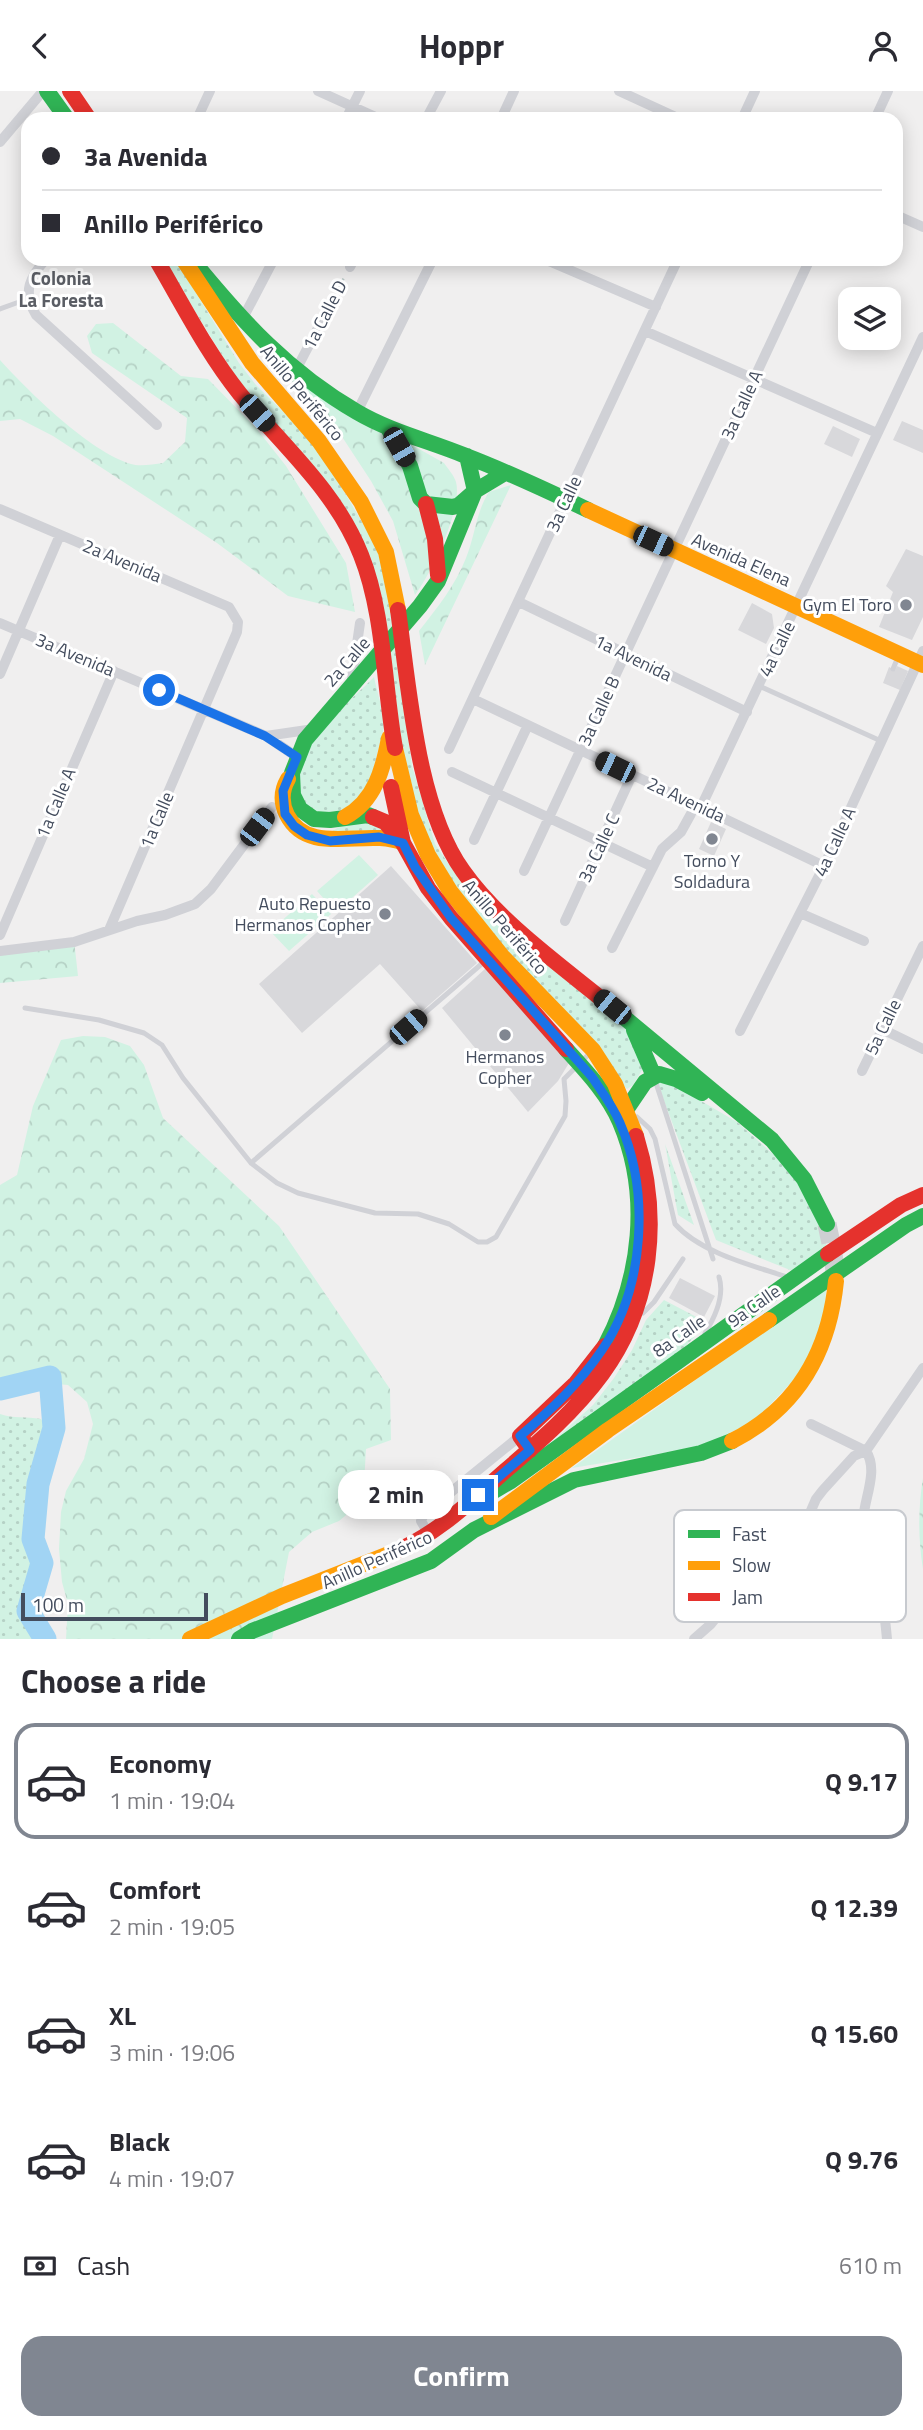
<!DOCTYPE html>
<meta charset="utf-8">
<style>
body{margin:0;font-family:"Titillium Web",sans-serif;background:#f2f2f3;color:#2b2b33;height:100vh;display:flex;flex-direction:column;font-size:26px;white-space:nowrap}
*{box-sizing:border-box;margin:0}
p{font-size:23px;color:#7c7c81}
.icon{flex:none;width:38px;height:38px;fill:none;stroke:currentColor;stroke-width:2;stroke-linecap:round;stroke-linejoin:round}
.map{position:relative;height:1548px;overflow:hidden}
.sheet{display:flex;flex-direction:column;background:#fff;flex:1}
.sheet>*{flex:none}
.guide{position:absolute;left:21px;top:21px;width:882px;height:154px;border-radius:21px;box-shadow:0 4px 18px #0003;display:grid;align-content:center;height:154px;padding:0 21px;background:#fff}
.buttons{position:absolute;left:838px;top:196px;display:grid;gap:14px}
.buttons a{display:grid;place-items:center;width:63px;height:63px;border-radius:14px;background:#fff;box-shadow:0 4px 18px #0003;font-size:35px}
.scale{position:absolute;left:21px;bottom:18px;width:187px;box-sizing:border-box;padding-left:7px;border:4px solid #444d5e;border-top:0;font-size:19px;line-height:24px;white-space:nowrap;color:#444d5e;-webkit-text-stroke:5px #fff;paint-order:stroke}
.end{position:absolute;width:32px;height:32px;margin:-16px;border:9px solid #1a73e8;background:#fff;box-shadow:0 0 0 4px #fff}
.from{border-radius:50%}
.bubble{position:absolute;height:49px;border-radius:21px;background:#fff;box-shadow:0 4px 18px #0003;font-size:23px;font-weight:700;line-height:49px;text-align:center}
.car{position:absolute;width:21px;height:42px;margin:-21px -10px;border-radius:9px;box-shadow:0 0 5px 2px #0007;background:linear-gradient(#222 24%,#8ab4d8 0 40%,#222 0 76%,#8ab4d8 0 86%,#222 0)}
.guide b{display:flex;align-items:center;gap:24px;height:66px;font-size:26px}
.guide b+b{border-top:2px solid #e1e1e2}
.guide i{width:18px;height:18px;background:#2b2b33}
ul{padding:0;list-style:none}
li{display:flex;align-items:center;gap:21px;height:116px;margin:0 14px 10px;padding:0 7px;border:4px solid transparent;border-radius:21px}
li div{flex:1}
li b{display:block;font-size:26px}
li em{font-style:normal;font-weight:700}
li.selected{border-color:#808691}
li>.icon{width:63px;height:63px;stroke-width:1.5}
h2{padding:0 21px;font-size:32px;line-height:84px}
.pay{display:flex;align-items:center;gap:18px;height:77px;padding:0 21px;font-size:26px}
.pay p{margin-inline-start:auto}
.action{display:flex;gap:14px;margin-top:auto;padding:14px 21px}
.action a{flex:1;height:80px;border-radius:21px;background:#808691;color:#fff;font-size:28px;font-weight:700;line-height:80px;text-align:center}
header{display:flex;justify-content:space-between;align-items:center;height:91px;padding:0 21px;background:#fff;font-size:32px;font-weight:700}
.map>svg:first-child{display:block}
.grass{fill:url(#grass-dots)}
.forest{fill:url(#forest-crowns)}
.park{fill:#d1f2e3}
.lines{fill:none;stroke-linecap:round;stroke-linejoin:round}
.river{stroke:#a1d4f4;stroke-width:23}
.building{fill:#d8d8db}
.highway-tunnel{stroke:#cecfd2;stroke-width:19;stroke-dasharray:19 10;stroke-linecap:butt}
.path{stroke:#b9c7c5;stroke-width:2.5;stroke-dasharray:5 3.5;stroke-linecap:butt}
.lane{stroke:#d0d1d6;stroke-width:5}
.street{stroke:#d0d1d6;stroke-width:10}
.fast{stroke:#30b455;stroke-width:16}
.slow{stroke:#ff9f0a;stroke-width:16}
.jam{stroke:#e5322d;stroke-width:16}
.route{stroke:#1a73e8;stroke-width:9}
.poi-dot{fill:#808691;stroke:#fff;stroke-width:2.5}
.labels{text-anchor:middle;stroke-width:6;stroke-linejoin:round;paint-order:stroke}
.street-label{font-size:18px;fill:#444d5e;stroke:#fff}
.poi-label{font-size:18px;fill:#444d5e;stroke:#fff;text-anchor:end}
.neighbourhood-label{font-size:19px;font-weight:bold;fill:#5a5d64;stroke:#fff}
.key{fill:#fff;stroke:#c7cacf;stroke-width:2}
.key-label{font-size:19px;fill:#444d5e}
</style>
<header><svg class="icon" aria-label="back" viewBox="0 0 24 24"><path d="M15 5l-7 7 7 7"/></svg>Hoppr<svg class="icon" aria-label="person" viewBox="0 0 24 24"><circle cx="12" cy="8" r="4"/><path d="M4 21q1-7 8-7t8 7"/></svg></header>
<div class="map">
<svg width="923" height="1548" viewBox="0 0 923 1548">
<defs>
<pattern id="grass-dots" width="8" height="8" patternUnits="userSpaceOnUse" patternTransform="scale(1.75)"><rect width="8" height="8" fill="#d1f2e3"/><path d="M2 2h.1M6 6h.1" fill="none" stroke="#b5d1c5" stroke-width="1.8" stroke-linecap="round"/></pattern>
<pattern id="forest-crowns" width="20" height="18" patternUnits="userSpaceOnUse" patternTransform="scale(1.75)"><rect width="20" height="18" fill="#d1f2e3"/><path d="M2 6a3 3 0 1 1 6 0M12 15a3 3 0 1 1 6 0" fill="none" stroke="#b5d1c5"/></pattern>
</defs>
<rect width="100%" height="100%" fill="#f0efef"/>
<path class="grass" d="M163,168H175L239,272L256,294L316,353L375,453L388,494L412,675L435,753L465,797L624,935L645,974L633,994L627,998L487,839L429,756L405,679L366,460L244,300Z
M374,586C377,601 383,618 384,633C384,641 380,651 378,659C374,677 369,701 354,712C340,723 312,727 302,709C294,696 302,674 307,662C320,632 352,609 374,586Z
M367,730L389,742H324L333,740L343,733Z
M662,987L737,1031L793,1081L820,1128L827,1157L795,1181L716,1149L657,991Z
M665,1053L694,1134L678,1124Z
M664,1209L706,1231L699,1241L672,1269L545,1357L593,1314L614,1287L632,1259L646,1229Z
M0,1323C14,1328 26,1325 41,1328L52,1347L54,1367L31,1447V1526L40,1548H0Z"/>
<path class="forest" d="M113,232L181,285L208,288L256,337L286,375L346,472L355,521L288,505L217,452L53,345L20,328L0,330V269C30,302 89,360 131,373C140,376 153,373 163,372L185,351L187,327L92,262L87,245L96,233Z
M282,281L444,372C448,378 454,384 456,391C463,417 431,483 415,504L393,430L371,390L333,332Z
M511,394L425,574L419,540C437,517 455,495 466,467C475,445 476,421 489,401Z
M74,849L78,885L0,892V860Z
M83,945L105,946L130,955L144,974L163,1027L279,1135L390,1298L391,1349L366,1358L363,1410L339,1430L312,1441L289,1461L272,1548H66L68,1513L62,1491L59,1458L61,1421L66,1400L84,1368L93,1333L87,1311L68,1294L33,1291L0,1298V1094L17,1084L33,1015L61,949Z
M923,1387V1478C918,1447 918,1417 923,1387Z"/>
<path class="park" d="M359,764L378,784L336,821L317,800Z
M312,803L331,823L289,860L270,840Z
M826,1196L825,1227L803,1279L756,1329L701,1356L572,1377Z"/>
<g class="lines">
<path class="river" d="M0,1298L50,1286L54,1337L38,1393L33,1448L42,1472L28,1520L45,1548"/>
</g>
<path class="building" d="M902,330L923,339V362L893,349Z
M833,335L860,348L852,366L824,353Z
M906,458L923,465V526L912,549L879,536L893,501L886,495Z
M752,512L772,523L774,537L766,553L738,539Z
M897,575L908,580L900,599L883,592L889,576L895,579Z
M711,731L726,738L714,765L699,758Z
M391,775L477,872L422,920L380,873L302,942L259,893Z
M486,877L569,972L558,990L528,1021L442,917Z
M680,1187L715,1205L704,1226L669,1207Z"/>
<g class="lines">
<path class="highway-tunnel" d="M827,1133L833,1162L836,1190"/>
<path class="path" d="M333,207L345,185"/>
<path class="lane" d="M0,218L19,211L28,203
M893,578L898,566
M759,595L881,650
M25,917L99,929L144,942L162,954L183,987L251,1072L277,1092L298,1102L375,1122L418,1123L449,1133L478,1151H487L496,1146L565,1025L566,1010L564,988L591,961
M655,989L713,1168
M637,1026L650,1038L655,1048L675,1133C701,1162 751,1174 787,1186
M251,1072L485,870
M643,1222L654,1211L683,1168
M705,1242C715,1226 725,1205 719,1186"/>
<path class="street" d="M318,0L380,28
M619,0L680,28
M197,28L210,0
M346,28L360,0
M426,28L441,0
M501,28L514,0
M742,28L755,0
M875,28L888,0
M0,51L43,0
M896,124L923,136
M46,168C30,186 22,200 36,224L157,334
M544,168L656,216
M350,176L354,168
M242,229L274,168
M645,240L877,342
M296,279L329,216
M357,321L433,168
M0,418L229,516L238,531L237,541L109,839
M519,511L747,621
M0,532L266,645L297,666
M0,583L60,444
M351,595L360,532
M473,608L824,775
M266,645L314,638
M449,658L678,168
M452,681L653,776
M474,749L528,634
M524,780L810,168
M800,822L864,850
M565,830L632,684
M0,844L114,580
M612,857L662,758L681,741L692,721L701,716L923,246
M0,860L74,851L137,830L165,824L195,813L211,798L272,716
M882,938L923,958
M740,940L824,775L923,560
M862,980L923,855
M811,1333L866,1360C879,1380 864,1407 863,1430C863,1459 877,1487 883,1515C885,1526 886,1537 887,1548
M428,1442L421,1430L424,1423L520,1345
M694,1548L711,1533L745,1490L784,1452L803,1438L816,1408L823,1399L854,1365L866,1360L923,1277"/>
<path class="fast" d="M47,0L67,28
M193,170C243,231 288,281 357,321C391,341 430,350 466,365C508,381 548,400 588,419
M388,337L410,375L420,407L426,413L453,416L459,414L475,400L505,382
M373,726L368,724L330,729L314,728L300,718L293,704L292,682L305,649L420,515L438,490L475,400L467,365
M620,923L772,1049L804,1088L827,1133
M634,939L653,983
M566,958C586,980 608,1003 620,1031C651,1104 641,1187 605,1255
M628,1016L645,991L659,983L676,988L702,1002
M769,1229L906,1134L923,1125
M482,1407L511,1390L828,1163
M239,1548L252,1540L431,1470L474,1439L574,1389L701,1362L732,1350"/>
<path class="slow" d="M183,168L252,272L319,350L361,411L386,461L398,519
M588,419L923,574
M395,657L411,724L428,764L450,800L502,865L593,959L615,993L636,1045
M288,688C281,700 281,712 287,724C309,767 367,736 403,752
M345,726C375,710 383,678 389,647
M732,1350C797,1317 829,1261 836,1190
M491,1426L608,1339L769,1229
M190,1548L282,1505L394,1461"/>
<path class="jam" d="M70,0L89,28
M156,168C183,214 207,262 240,303C283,355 336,400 361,464C384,521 384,596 395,657
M426,413L435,448L438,484
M398,519C409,597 417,716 463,780C500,833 570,881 620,923
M391,696L403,752
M373,726L385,731L403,752L428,797L451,827L566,958
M828,1163L901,1114L923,1104
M530,1359L520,1345L576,1292L605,1255
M394,1461C436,1444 471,1410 505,1380C540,1350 575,1320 602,1283C653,1213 661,1126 636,1045"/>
</g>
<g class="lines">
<path class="route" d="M159,599L265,645L297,666L283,700L285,723L294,735L307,744L330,750L379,746L403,752L415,776L451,827L592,986C602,1001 613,1015 620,1032C650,1101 645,1196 602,1259C579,1293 551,1319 520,1345L530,1359L478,1404"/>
</g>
<g class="poi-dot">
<circle cx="906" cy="514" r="7"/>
<circle cx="712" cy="748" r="7"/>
<circle cx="385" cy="823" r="7"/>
<circle cx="505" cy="944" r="7"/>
</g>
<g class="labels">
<g class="street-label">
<text transform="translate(325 224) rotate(-63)" y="6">1a Calle D</text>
<text transform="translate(302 302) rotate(50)" y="6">Anillo Periférico</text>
<text transform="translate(742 314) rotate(-65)" y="6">3a Calle A</text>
<text transform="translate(564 413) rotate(-65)" y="6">3a Calle</text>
<text transform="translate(741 469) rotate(24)" y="6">Avenida Elena</text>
<text transform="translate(122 470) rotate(23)" y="6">2a Avenida</text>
<text transform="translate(777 558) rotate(-64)" y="6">4a Calle</text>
<text transform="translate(75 564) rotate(23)" y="6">3a Avenida</text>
<text transform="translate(633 567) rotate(26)" y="6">1a Avenida</text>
<text transform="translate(347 571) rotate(-49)" y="6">2a Calle</text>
<text transform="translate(599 620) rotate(-65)" y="6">3a Calle B</text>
<text transform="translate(686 709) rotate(25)" y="6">2a Avenida</text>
<text transform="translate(56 712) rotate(-67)" y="6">1a Calle A</text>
<text transform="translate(157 729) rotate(-67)" y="6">1a Calle</text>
<text transform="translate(835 751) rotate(-65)" y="6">4a Calle A</text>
<text transform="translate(599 757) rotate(-65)" y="6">3a Calle C</text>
<text transform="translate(505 836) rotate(49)" y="6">Anillo Periférico</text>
<text transform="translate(883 936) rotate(-64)" y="6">5a Calle</text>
<text transform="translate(754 1215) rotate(-35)" y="6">9a Calle</text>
<text transform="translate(679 1245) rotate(-35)" y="6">8a Calle</text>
<text transform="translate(377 1469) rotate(-24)" y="6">Anillo Periférico</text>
</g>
<g class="poi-label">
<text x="892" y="520">Gym El Toro</text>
<text x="712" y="776" text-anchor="middle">Torno Y<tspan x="712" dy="21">Soldadura</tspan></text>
<text x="371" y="819">Auto Repuesto<tspan x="371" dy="21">Hermanos Copher</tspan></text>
<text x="505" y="972" text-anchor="middle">Hermanos<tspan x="505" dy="21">Copher</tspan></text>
</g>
<g class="neighbourhood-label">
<text x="61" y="194">Colonia<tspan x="61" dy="22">La Foresta</tspan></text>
</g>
</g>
<rect x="674" y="1419" width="232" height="112" rx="10" class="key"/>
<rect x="688" y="1439" width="32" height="8" fill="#30b455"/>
<rect x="688" y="1470" width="32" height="9" fill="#ff9f0a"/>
<rect x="688" y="1502" width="32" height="8" fill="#e5322d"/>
<g class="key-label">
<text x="732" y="1450">Fast</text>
<text x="732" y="1481">Slow</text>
<text x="732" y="1513">Jam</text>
</g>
</svg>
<div class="buttons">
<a><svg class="icon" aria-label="layers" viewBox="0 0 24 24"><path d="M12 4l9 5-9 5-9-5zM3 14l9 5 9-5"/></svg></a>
</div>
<div class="scale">100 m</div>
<i class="end from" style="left:159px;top:599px"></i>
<i class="end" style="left:478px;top:1404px"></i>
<div class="bubble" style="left:338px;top:1379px;width:116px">2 min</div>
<i class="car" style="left:257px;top:322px;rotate:138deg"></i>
<i class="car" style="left:399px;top:356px;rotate:150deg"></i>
<i class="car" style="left:653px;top:450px;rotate:115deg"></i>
<i class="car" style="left:615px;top:676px;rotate:296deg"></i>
<i class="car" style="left:257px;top:736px;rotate:37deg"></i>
<i class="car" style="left:612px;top:916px;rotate:309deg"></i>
<i class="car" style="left:408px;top:936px;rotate:49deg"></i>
<div class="guide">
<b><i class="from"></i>3a Avenida</b>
<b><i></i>Anillo Periférico</b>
</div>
</div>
<section class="sheet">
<h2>Choose a ride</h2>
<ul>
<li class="selected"><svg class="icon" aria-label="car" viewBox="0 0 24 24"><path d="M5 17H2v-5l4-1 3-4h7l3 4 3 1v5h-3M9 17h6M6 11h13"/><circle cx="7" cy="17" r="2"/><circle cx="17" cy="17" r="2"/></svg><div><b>Economy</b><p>1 min · 19:04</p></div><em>Q 9.17</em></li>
<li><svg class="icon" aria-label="car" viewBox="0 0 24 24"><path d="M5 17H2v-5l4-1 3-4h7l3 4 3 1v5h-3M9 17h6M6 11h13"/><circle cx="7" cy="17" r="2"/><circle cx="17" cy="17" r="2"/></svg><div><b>Comfort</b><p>2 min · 19:05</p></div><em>Q 12.39</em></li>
<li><svg class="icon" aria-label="car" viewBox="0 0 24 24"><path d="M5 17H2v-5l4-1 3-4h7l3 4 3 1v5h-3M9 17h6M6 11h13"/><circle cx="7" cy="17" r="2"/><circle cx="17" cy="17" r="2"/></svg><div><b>XL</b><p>3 min · 19:06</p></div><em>Q 15.60</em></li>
<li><svg class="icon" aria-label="car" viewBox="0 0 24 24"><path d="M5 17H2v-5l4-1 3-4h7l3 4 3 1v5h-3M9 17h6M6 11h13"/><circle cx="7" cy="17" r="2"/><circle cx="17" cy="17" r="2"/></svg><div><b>Black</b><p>4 min · 19:07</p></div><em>Q 9.76</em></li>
</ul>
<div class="pay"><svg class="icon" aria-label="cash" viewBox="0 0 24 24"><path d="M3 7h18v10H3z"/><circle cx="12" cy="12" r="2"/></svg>Cash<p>610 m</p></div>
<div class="action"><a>Confirm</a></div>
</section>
